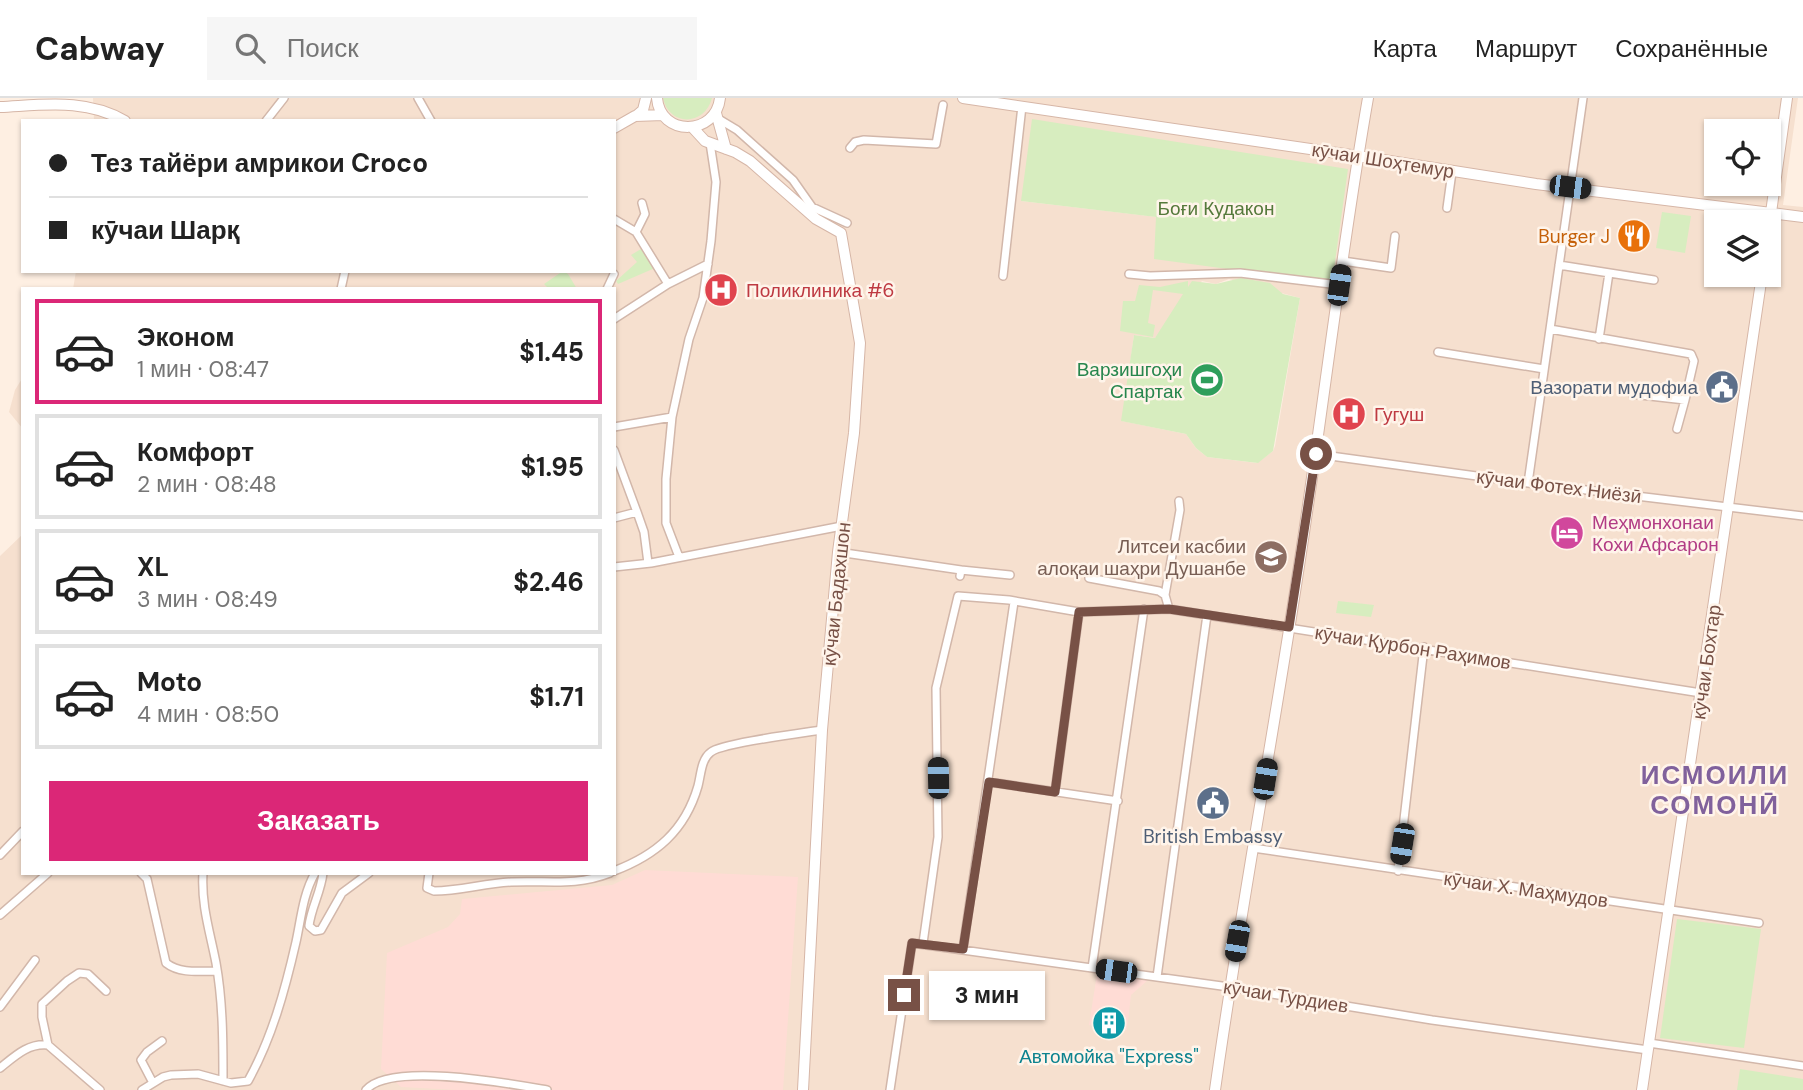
<!DOCTYPE html>
<html lang="ru">
<meta charset="utf-8">
<style>
body{margin:0;font-family:"DM Sans",sans-serif;background:#f6f6f6;color:#222;height:100vh;display:flex;flex-direction:column;font-size:26px;white-space:nowrap}
*{box-sizing:border-box;margin:0}
p{font-size:23px;color:#767676}
.icon{flex:none;width:38px;height:38px;fill:none;stroke:currentColor;stroke-width:2;stroke-linecap:round;stroke-linejoin:round}
.map{position:relative;flex:1;overflow:hidden}
.side{position:absolute;left:21px;top:189px;width:595px;height:588px;display:flex;flex-direction:column;background:#fff;border-radius:0px;box-shadow:0 2px 5px #0004}
.side>*{flex:none}
.top-card{position:absolute;left:21px;top:21px;width:595px;height:154px;border-radius:0px;box-shadow:0 2px 5px #0004;display:grid;align-content:center;height:154px;padding:0 28px;background:#fff}
.tools{position:absolute;left:1704px;top:21px;display:grid;gap:14px}
.tools a{display:grid;place-items:center;width:77px;height:77px;border-radius:0px;background:#fff;box-shadow:0 2px 5px #0004;font-size:35px}
.end{position:absolute;width:32px;height:32px;margin:-16px;border:9px solid #785146;background:#fff;box-shadow:0 0 0 4px #fff}
.from{border-radius:50%}
.bubble{position:absolute;height:49px;border-radius:0px;background:#fff;box-shadow:0 2px 5px #0004;font-size:23px;font-weight:700;line-height:49px;text-align:center}
.car{position:absolute;width:21px;height:42px;margin:-21px -10px;border-radius:9px;box-shadow:0 0 5px 2px #0007;background:linear-gradient(#222 24%,#8ab4d8 0 40%,#222 0 76%,#8ab4d8 0 86%,#222 0)}
.top-card b{display:flex;align-items:center;gap:24px;height:66px;font-size:26px}
.top-card b+b{border-top:2px solid #e0e0e0}
.top-card i{width:18px;height:18px;background:#222}
ul{padding:12px 0 0;list-style:none}
li{display:flex;align-items:center;gap:21px;height:105px;margin:0 14px 10px;padding:0 14px;border:4px solid #e0e0e0;border-radius:0px}
li div{flex:1}
li b{display:block;font-size:26px}
li em{font-style:normal;font-weight:700}
li.selected{border-color:#db2777}
li>.icon{width:63px;height:63px;stroke-width:1.5}
.button{display:flex;gap:14px;margin-top:auto;padding:14px 28px}
.button a{flex:1;height:80px;border-radius:0px;background:#db2777;color:#fff;font-size:28px;font-weight:700;line-height:80px;text-align:center}
header{display:flex;align-items:center;gap:42px;box-sizing:border-box;height:98px;padding:0 35px;background:#fff;border-bottom:2px solid #e0e0e0}
header strong{font-size:33px}
nav{display:flex;gap:38px;margin-inline-start:auto;font-size:24px}
.search{width:490px;height:63px;background:#f6f6f6;display:flex;align-items:center;gap:18px;box-sizing:border-box;padding:0 24px;border-radius:0px;color:#767676;font-size:26px}
.map>svg:first-child{display:block}
.residential{fill:#f6e0cf;fill-rule:evenodd}
.commercial{fill:#ffdcd5}
.green{fill:#d7edbf}
.lines{fill:none;stroke-linecap:round;stroke-linejoin:round}
.street-casing{stroke:#d2b7aa;stroke-width:10}
.secondary-casing{stroke:#d6b6a7;stroke-width:12}
.street{stroke:#fff;stroke-width:7}
.secondary{stroke:#fff;stroke-width:10}
.route{stroke:#785146;stroke-width:9}
.labels{text-anchor:middle;stroke-width:5;stroke-linejoin:round;paint-order:stroke}
.street-label{font-size:19px;fill:#785146;stroke:#fff4ea}
.park-label{font-size:19px;fill:#55793b;stroke:#fff4ea}
.food-label{font-size:19px;fill:#c56008;stroke:#fff4ea;text-anchor:end}
.health-label{font-size:19px;fill:#be3a42;stroke:#fff4ea;text-anchor:start}
.leisure-label{font-size:19px;fill:#27864d;stroke:#fff4ea;text-anchor:end}
.service-label{font-size:19px;fill:#4e5e75;stroke:#fff4ea;text-anchor:end}
.hotel-label{font-size:19px;fill:#b23c85;stroke:#fff4ea;text-anchor:start}
.education-label{font-size:19px;fill:#785e54;stroke:#fff4ea;text-anchor:end}
.culture-label{font-size:19px;fill:#0d838f;stroke:#fff4ea}
.district-label{font-size:26px;font-weight:bold;letter-spacing:2px;fill:#80619c;stroke:#fff4ea}
</style>
<header>
<strong>Cabway</strong>
<div class="search"><svg class="icon" aria-label="search" viewBox="0 0 24 24"><circle cx="10" cy="10" r="6"/><path d="M15 15l6 6"/></svg>Поиск</div>
<nav><a>Карта</a><a>Маршрут</a><a>Сохранённые</a></nav>
</header>
<div class="map">
<svg width="1803" height="992" viewBox="0 0 1803 992">
<rect width="100%" height="100%" fill="#feefe2"/>
<path class="residential" d="M93,0H1798L1783,107L1803,109V992H0V458L23,436V775H614V191H73L76,173H614V23H94ZM1717,33H1769V86H1717ZM1348,71L1155,161L1157,119L1021,103ZM1717,124H1769V177H1717ZM1229,181L1300,200L1275,348L1273,353L1257,365L1207,359L1196,350L1186,336L1122,323L1134,237L1155,240L1202,183L1216,186Z
M23,279V331L9,314L15,292Z"/>
<path class="commercial" d="M645,772L798,779L783,992H458L401,989L381,971L387,855L448,829L460,816L462,801L612,787Z
M1097,876L1148,882L1131,897L1127,932L1089,927Z"/>
<path class="green" d="M663,0H712C705,28 669,29 663,0Z
M1032,21L1348,71L1332,185L1154,161L1156,119L1021,103Z
M1662,114L1691,118L1685,155L1656,150Z
M641,151L655,170L618,186L616,183L637,164L631,157Z
M563,173L568,176L577,191H549L544,186Z
M1241,180L1270,185L1283,196L1300,200L1273,353L1258,365L1207,359L1196,350L1186,336L1121,323L1134,237L1155,240L1183,196L1153,192L1148,225L1155,227L1153,239L1120,233L1123,203H1135L1139,187L1160,189L1188,183V189L1192,183L1216,186Z
M1338,503L1374,507L1371,519L1336,515Z
M1677,821L1761,831L1744,950L1660,940Z
M1740,971L1803,981V992H1737Z"/>
<g class="lines">
<g class="street-casing">
<path id="street" d="M418,0L431,23
M717,20L737,32L793,82L812,109L847,125
M266,23L284,0
M850,50L855,44L864,42L936,46L943,7
M1447,110L1452,74
M614,121L636,134L668,186
M636,134L645,116L642,105
M1343,163L1391,170L1395,138
M1559,167L1654,182
M1129,176L1150,178L1240,175L1339,187
M1003,178L1022,8
M341,191L345,173
M607,191L614,176
M614,221L668,186L708,166
M1550,231L1691,256L1694,263L1685,302
M1599,241L1609,175
M1438,254L1544,271
M1632,296L1685,302L1677,331
M614,329L672,319
M614,352L637,414
M1316,356L1528,385L1803,418
M1528,385L1583,0
M614,420L637,414L644,434L648,465
M838,454L961,472L960,478
M679,459L666,425V381L672,319L689,241L703,200L711,143L716,84L710,45
M614,469L651,465L842,428
M961,472L1010,477
M1089,480L1159,493L1165,497
M1169,511L1165,497L1180,412L1179,403
M989,684L1118,703
M1055,694L1079,514
M1253,750L1759,825
M0,757L23,733
M614,773C656,757 685,733 698,688C701,677 701,661 711,654C722,645 803,635 822,632
M1398,773L1424,549
M141,775L147,781L166,865C180,876 200,873 217,873
M203,775C201,807 210,834 216,865C223,904 223,944 223,983
M323,775C321,794 311,810 309,828L315,833L321,832L342,795L369,775
M429,775L427,790L434,793C460,793 485,785 511,784C547,782 574,789 610,775
M0,817L48,775
M923,845L938,739L936,590L958,498L1009,502L1079,514L1169,511L1701,595
M963,851L1014,504
M1092,870L1144,511
M1157,879L1207,517
M0,909L35,862
M1649,945L1803,968
M48,947L42,919V906L67,883L79,875L88,876L106,893
M0,970C15,958 28,945 48,947L100,992
M153,985L141,962L147,954L162,943
M142,992L163,979L171,977L198,976L231,985L248,983C272,940 285,892 296,844C301,821 303,796 315,775
M366,992C390,963 512,986 547,992
M890,992L912,845L1229,889L1432,922L1648,952"/>
</g>
<g class="secondary-casing">
<path id="secondary" d="M657,0C660,39 716,38 720,0
M963,0L1358,58L1536,86L1803,119
M0,9C43,7 86,0 125,23
M716,15L726,51
M636,18L643,12L646,0
M614,30L635,18L663,17
M693,30L705,43L735,54L750,63L816,121L841,135L860,245L854,335L838,454L822,632L803,992
M1769,129L1787,0
M1215,992C1239,821 1271,651 1297,481C1322,321 1340,160 1368,0
M1642,992L1762,177"/>
</g>
<use href="#street" class="street"/>
<use href="#secondary" class="secondary"/>
</g>
<g class="lines">
<path class="route" d="M904,897L912,845L963,851L989,684L1055,694L1079,514L1169,511L1289,529L1316,356"/>
</g>
<defs>
<g id="restaurant-disc" transform="scale(1.75)"><circle r="9.5" fill="#e8710a" stroke="#fff4ea"/><path d="M-5-6h1v4h1v-4h1v4h1v-4h1v5L-1.5 .5V6h-2V.5L-5-1ZM5-6V6H3V1.5H1.5Q1.5-4 5-6Z" fill="#fff"/></g>
<g id="hospital-disc" transform="scale(1.75)"><circle r="9.5" fill="#e0444e" stroke="#fff4ea"/><path d="M-5-5h3v3.5h4V-5h3V5h-3V1.5h-4V5h-3Z" fill="#fff"/></g>
<g id="stadium-disc" transform="scale(1.75)"><circle r="9.5" fill="#2e9e5b" stroke="#fff4ea"/><path d="M0-5a6.5 5 0 1 0 0 10a6.5 5 0 1 0 0-10ZM-3.5-1.8h7v3.6h-7Z" fill="#fff"/></g>
<g id="civic-disc" transform="scale(1.75)"><circle r="9.5" fill="#5c6f8a" stroke="#fff4ea"/><path d="M-.6-6.5H3V-4.5H.6V-3L4-1V1h2V6H-6V1h2V-1L-.6-3ZM-1.2 2.5V6h2.4V2.5Z" fill="#fff"/></g>
<g id="hotel-disc" transform="scale(1.75)"><circle r="9.5" fill="#d1479c" stroke="#fff4ea"/><path d="M-6-4.5h1.5V1H6V5H4.5V3h-9V5H-6ZM-4 0a1.8 1.8 0 1 1 3.6 0ZM.5 0V-2.5h3Q6-2.5 6 0Z" fill="#fff"/></g>
<g id="university-disc" transform="scale(1.75)"><circle r="9.5" fill="#8d6e63" stroke="#fff4ea"/><path d="M0-5L7-2L0 1L-7-2ZM-4 1L0 2.5L4 1V4Q0 6-4 4Z" fill="#fff"/></g>
<g id="building-disc" transform="scale(1.75)"><circle r="9.5" fill="#0f9aa8" stroke="#fff4ea"/><path d="M-4-6H4V6H1V3H-1V6H-4ZM-2.5-4.3h1.7v1.8h-1.7ZM.8-4.3h1.7v1.8H.8ZM-2.5-1h1.7V.8h-1.7ZM.8-1h1.7V.8H.8Z" fill="#fff"/></g>
</defs>
<g fill-rule="evenodd">
<use href="#restaurant-disc" x="1634" y="138"/>
<use href="#hospital-disc" x="721" y="192"/>
<use href="#stadium-disc" x="1207" y="282"/>
<use href="#civic-disc" x="1722" y="289"/>
<use href="#hospital-disc" x="1349" y="316"/>
<use href="#hotel-disc" x="1567" y="435"/>
<use href="#university-disc" x="1271" y="459"/>
<use href="#civic-disc" x="1213" y="705"/>
<use href="#building-disc" x="1109" y="925"/>
</g>
<g class="labels">
<g class="street-label">
<text transform="translate(1383 62) rotate(9)" y="7">кӯчаи Шоҳтемур</text>
<text transform="translate(1559 388) rotate(7)" y="7">кӯчаи Фотех Ниёзӣ</text>
<text transform="translate(836 496) rotate(-84)" y="7">кӯчаи Бадахшон</text>
<text transform="translate(1413 549) rotate(9)" y="7">кӯчаи Қурбон Раҳимов</text>
<text transform="translate(1706 564) rotate(-82)" y="7">кӯчаи Бохтар</text>
<text transform="translate(1526 791) rotate(8)" y="7">кӯчаи Х. Маҳмудов</text>
<text transform="translate(1286 898) rotate(9)" y="7">кӯчаи Турдиев</text>
</g>
<g class="park-label">
<text x="1216" y="117">Боғи Кудакон</text>
</g>
<g class="food-label">
<text x="1610" y="145">Burger J</text>
</g>
<g class="health-label">
<text x="746" y="199">Поликлиника #6</text>
<text x="1374" y="323">Гугуш</text>
</g>
<g class="leisure-label">
<text x="1182" y="278">Варзишгоҳи<tspan x="1182" dy="22">Спартак</tspan></text>
</g>
<g class="service-label">
<text x="1698" y="296">Вазорати мудофиа</text>
<text x="1213" y="745" text-anchor="middle">British Embassy</text>
</g>
<g class="hotel-label">
<text x="1592" y="431">Меҳмонхонаи<tspan x="1592" dy="22">Кохи Афсарон</tspan></text>
</g>
<g class="education-label">
<text x="1246" y="455">Литсеи касбии<tspan x="1246" dy="22">алоқаи шаҳри Душанбе</tspan></text>
</g>
<g class="culture-label">
<text x="1109" y="965">Автомойка "Express"</text>
</g>
<g class="district-label">
<text x="1715" y="686">ИСМОИЛИ<tspan x="1715" dy="30">СОМОНӢ</tspan></text>
</g>
</g>
</svg>
<div class="tools">
<a><svg class="icon" aria-label="locate" viewBox="0 0 24 24"><circle cx="12" cy="12" r="6"/><path d="M12 2v4M12 18v4M2 12h4M18 12h4"/></svg></a>
<a><svg class="icon" aria-label="layers" viewBox="0 0 24 24"><path d="M12 4l9 5-9 5-9-5zM3 14l9 5 9-5"/></svg></a>
</div>
<i class="end from" style="left:1316px;top:356px"></i>
<i class="end" style="left:904px;top:897px"></i>
<div class="bubble" style="left:929px;top:873px;width:116px">3 мин</div>
<i class="car" style="left:1570px;top:89px;rotate:97deg"></i>
<i class="car" style="left:1339px;top:187px;rotate:8deg"></i>
<i class="car" style="left:938px;top:680px;rotate:359deg"></i>
<i class="car" style="left:1265px;top:681px;rotate:9deg"></i>
<i class="car" style="left:1402px;top:746px;rotate:189deg"></i>
<i class="car" style="left:1237px;top:843px;rotate:190deg"></i>
<i class="car" style="left:1116px;top:873px;rotate:278deg"></i>
<div class="top-card">
<b><i class="from"></i>Тез тайёри амрикои Croco</b>
<b><i></i>кӯчаи Шарқ</b>
</div>
<section class="side">
<ul>
<li class="selected"><svg class="icon" aria-label="car" viewBox="0 0 24 24"><path d="M5 17H2v-5l4-1 3-4h7l3 4 3 1v5h-3M9 17h6M6 11h13"/><circle cx="7" cy="17" r="2"/><circle cx="17" cy="17" r="2"/></svg><div><b>Эконом</b><p>1 мин · 08:47</p></div><em>$1.45</em></li>
<li><svg class="icon" aria-label="car" viewBox="0 0 24 24"><path d="M5 17H2v-5l4-1 3-4h7l3 4 3 1v5h-3M9 17h6M6 11h13"/><circle cx="7" cy="17" r="2"/><circle cx="17" cy="17" r="2"/></svg><div><b>Комфорт</b><p>2 мин · 08:48</p></div><em>$1.95</em></li>
<li><svg class="icon" aria-label="car" viewBox="0 0 24 24"><path d="M5 17H2v-5l4-1 3-4h7l3 4 3 1v5h-3M9 17h6M6 11h13"/><circle cx="7" cy="17" r="2"/><circle cx="17" cy="17" r="2"/></svg><div><b>XL</b><p>3 мин · 08:49</p></div><em>$2.46</em></li>
<li><svg class="icon" aria-label="car" viewBox="0 0 24 24"><path d="M5 17H2v-5l4-1 3-4h7l3 4 3 1v5h-3M9 17h6M6 11h13"/><circle cx="7" cy="17" r="2"/><circle cx="17" cy="17" r="2"/></svg><div><b>Moto</b><p>4 мин · 08:50</p></div><em>$1.71</em></li>
</ul>
<div class="button"><a>Заказать</a></div>
</section>
</div>
